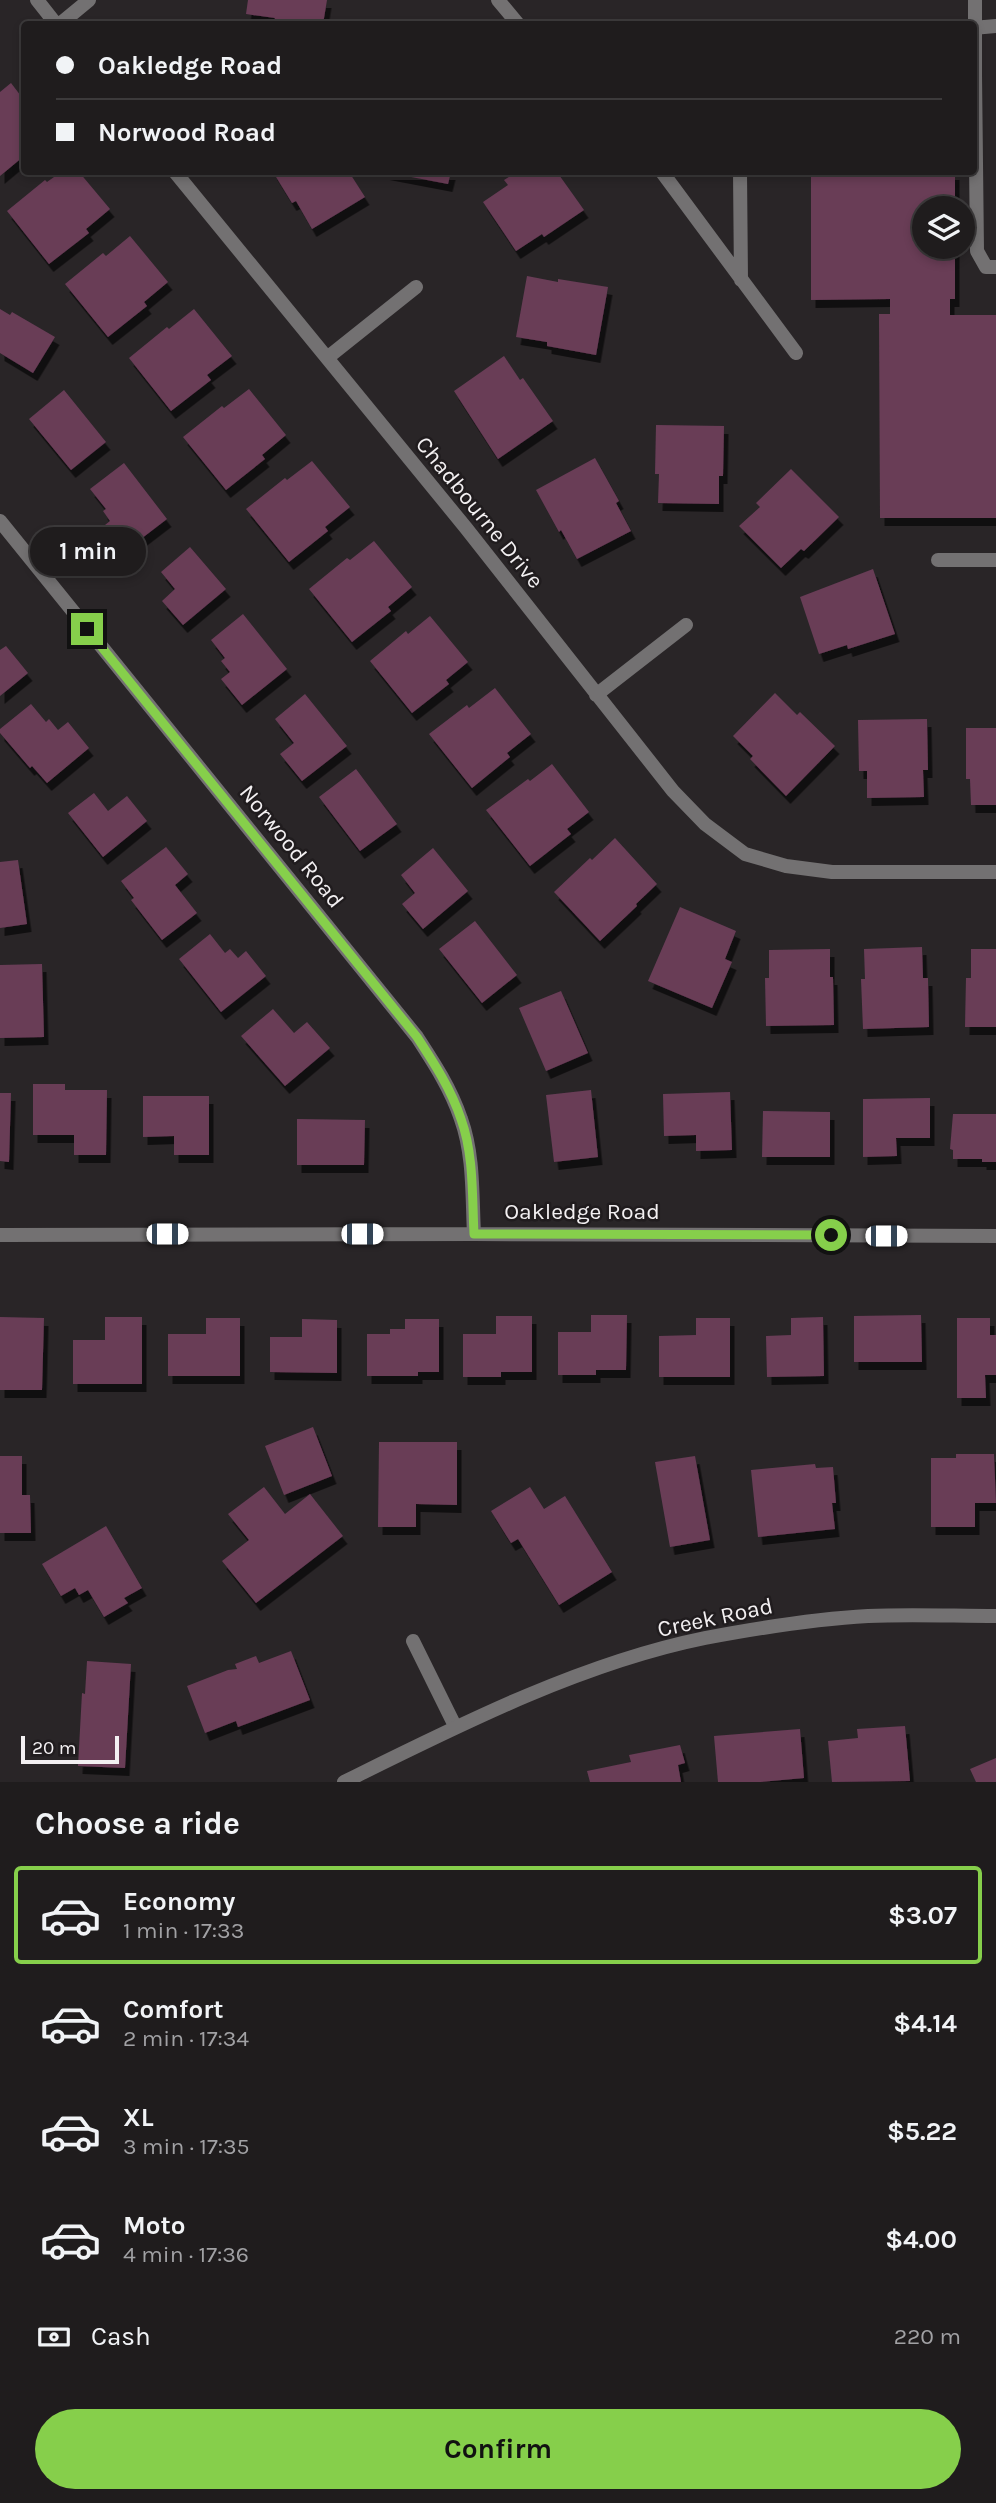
<!DOCTYPE html>
<meta charset="utf-8">
<style>
body{margin:0;font-family:Karla,sans-serif;background:#2c292a;color:#f1f3f6;height:100vh;display:flex;flex-direction:column;font-size:26px;white-space:nowrap}
*{box-sizing:border-box;margin:0}
p{font-size:23px;color:#a1a1a4}
.icon{flex:none;width:38px;height:38px;fill:none;stroke:currentColor;stroke-width:2;stroke-linecap:round;stroke-linejoin:round}
.map{position:relative;height:1782px;overflow:hidden}
.panel{display:flex;flex-direction:column;background:#1f1c1d;flex:1}
.panel>*{flex:none}
.hud{position:absolute;left:21px;top:21px;width:956px;height:154px;border-radius:7px;box-shadow:0 4px 10px #0003,0 0 0 2px #3c3a3b;display:grid;align-content:center;height:154px;padding:0 35px;background:#1f1c1d}
.buttons{position:absolute;left:912px;top:196px;display:grid;gap:14px}
.buttons a{display:grid;place-items:center;width:63px;height:63px;border-radius:50%;background:#1f1c1d;box-shadow:0 4px 10px #0003,0 0 0 2px #3c3a3b;font-size:35px}
.scale{position:absolute;left:21px;bottom:18px;width:98px;box-sizing:border-box;padding-left:7px;border:4px solid #f3f0f2;border-top:0;font-size:19px;line-height:24px;white-space:nowrap;color:#f3f0f2;-webkit-text-stroke:5px #201c1e;paint-order:stroke}
.end{position:absolute;width:32px;height:32px;margin:-16px;border:9px solid #86cf4b;background:#111;box-shadow:0 0 0 4px #111}
.from{border-radius:50%}
.bubble{position:absolute;height:49px;border-radius:24px;background:#1f1c1d;box-shadow:0 4px 10px #0003,0 0 0 2px #3c3a3b;font-size:23px;font-weight:700;line-height:49px;text-align:center}
.car{position:absolute;width:21px;height:42px;margin:-21px -10px;border-radius:9px;box-shadow:0 0 5px 2px #0007;background:linear-gradient(#fff 24%,#345 0 40%,#fff 0 76%,#345 0 86%,#fff 0)}
.hud b{display:flex;align-items:center;gap:24px;height:66px;font-size:26px}
.hud b+b{border-top:2px solid #3c3a3b}
.hud i{width:18px;height:18px;background:#f1f3f6}
ul{padding:0;list-style:none}
li{display:flex;align-items:center;gap:21px;height:98px;margin:0 14px 10px;padding:0 21px;border:4px solid transparent;border-radius:7px}
li div{flex:1}
li b{display:block;font-size:26px}
li em{font-style:normal;font-weight:700}
li.current{border-color:#86cf4b}
li>.icon{width:63px;height:63px;stroke-width:1.5}
h2{padding:0 35px;font-size:32px;line-height:84px}
.pay{display:flex;align-items:center;gap:18px;height:77px;padding:0 35px;font-size:26px}
.pay p{margin-inline-start:auto}
.primary-button{display:flex;gap:14px;margin-top:auto;padding:14px 35px}
.primary-button a{flex:1;height:80px;border-radius:42px;background:#86cf4b;color:#111;font-size:28px;font-weight:700;line-height:80px;text-align:center}
.map>svg:first-child{display:block}
.building{fill:#693c57;filter:url(#shadow)}
.lines{fill:none;stroke-linecap:round;stroke-linejoin:round}
.service{stroke:#737172;stroke-width:14}
.minor{stroke:#737172;stroke-width:14}
.tertiary{stroke:#737172;stroke-width:14}
.route{stroke:#86cf4b;stroke-width:9}
.labels{text-anchor:middle;stroke-width:5;stroke-linejoin:round;paint-order:stroke}
.street-label{font-size:23px;fill:#f3f0f2;stroke:#201c1e}
</style>
<div class="map">
<svg width="996" height="1782" viewBox="0 0 996 1782">
<defs>
<filter id="shadow"><feDropShadow dx="4.5" dy="8" stdDeviation="0" flood-color="#0009"/></filter>
</defs>
<rect width="100%" height="100%" fill="#292527"/>
<path class="building" d="M248,0H327L323,24H296L274,21L275,18L246,14Z
M11,83L24,100V156L0,176V92Z
M61,172H79L110,209L86,229L89,233L49,264L7,211L45,180L47,182Z
M273,172H349L365,197L312,229L296,201L292,203Z
M385,172H451L448,184Z
M517,172H557L584,210L544,237L542,234L516,251L483,202L508,185L504,180Z
M811,172H955V208H924V247H955V299H950V315H996V518H880L879,314H890V299L811,300Z
M130,236L168,282L144,302L147,306L108,337L65,284L103,253L106,256Z
M527,276L558,282V279L608,287L596,355L547,346V342L516,337Z
M0,309L10,315L12,312L55,337L33,373L0,353Z
M194,309L232,356L207,375L211,380L171,411L129,358L167,327L169,329Z
M504,356L520,380L523,378L553,421L498,459L454,391Z
M249,389L286,435L262,455L265,459L226,490L183,437L222,406L224,408Z
M64,390L106,442L71,470L29,419Z
M656,425L724,426L723,476H719V504L658,503L659,474H655Z
M595,458L619,501L616,503L631,531L577,559L561,530L559,532L536,490Z
M312,461L350,507L325,527L328,531L289,562L246,509L285,478L287,480Z
M124,463L167,519L120,555L100,529L110,521L103,511L106,509L90,489Z
M791,469L839,517L804,551L801,549L781,568L739,526L760,507L756,503Z
M374,541L412,587L388,607L391,611L352,642L309,589L347,558L350,560Z
M190,547L226,589L183,625L162,601L175,589L161,572Z
M873,569L895,634L848,649L847,645L819,654L800,597Z
M243,614L287,669L242,705L221,679L230,672L221,661L225,658L211,640Z
M430,616L468,662L446,680L449,684L412,713L370,661L406,631L408,634Z
M6,646L28,673L0,696V650Z
M495,688L531,734L507,753L510,757L472,788L429,734L467,705L469,708Z
M775,693L797,715L800,712L835,746L786,796L750,759L753,756L733,736Z
M305,694L347,746L302,781L280,754L294,743L275,719Z
M31,704L46,722L49,719L58,730L68,722L89,748L47,783L32,766L30,768L0,733V729Z
M927,719L928,770H923L924,797L867,798V771H859L858,720Z
M966,728H996V805H971L970,779H966Z
M552,764L589,812L567,829L571,834L530,866L486,810L528,779L530,781Z
M356,769L397,824L360,851L319,797Z
M94,793L108,811L127,796L147,821L103,857L68,813Z
M615,838L657,884L636,904L637,906L600,941L554,892L590,858L592,860Z
M166,847L188,874L175,885L197,913L162,940L131,900L134,898L121,881Z
M433,848L468,891L423,929L402,904L415,893L401,875Z
M18,860L27,924L0,928V862Z
M680,907L736,931L725,959L732,962L712,1008L648,981Z
M475,921L517,975L482,1003L439,949Z
M210,934L225,953L230,949L238,958L246,951L266,976L221,1012L179,959Z
M922,947L923,978H928L929,1027L863,1029L861,979H865L864,949Z
M830,949V977H833L834,1025L766,1026L765,978H769V950Z
M971,949H996V1027H965L966,978H971Z
M42,964L44,1037L0,1038V965Z
M561,991L588,1053L546,1071L519,1008Z
M273,1009L294,1033L307,1022L330,1048L285,1086L241,1036Z
M33,1084H65V1090H107L106,1155H74V1135H33Z
M591,1090L598,1157L554,1162L546,1095Z
M730,1092L732,1150L696,1151V1135L664,1136L663,1094Z
M0,1093H11L9,1162L0,1161Z
M143,1096H209V1155H174V1136L143,1137Z
M930,1098V1138H896L897,1156L863,1157V1099Z
M763,1111L830,1112V1157H762Z
M953,1114H996V1162H982V1159H953V1150L950,1149Z
M297,1119L365,1120L364,1165H297Z
M591,1315H627L626,1370H596V1375H558V1332H591Z
M921,1315L922,1362H854V1316Z
M496,1316H532V1372H501V1377H463V1334H496Z
M0,1317L44,1318L42,1390H0Z
M105,1317H142V1384H73V1340H105Z
M823,1317L824,1376L767,1377L766,1336L791,1335V1318Z
M206,1318H240V1376H168V1334H206Z
M696,1318H730V1377H659V1336L696,1335Z
M957,1318H990V1335H996V1375H985L986,1398H957Z
M302,1319L337,1320V1373L270,1372V1337H302Z
M405,1319H439V1372H418V1376H367V1334H390V1329H405Z
M313,1427L332,1476L284,1495L265,1446Z
M379,1442H457V1505L416,1504V1527H378Z
M956,1454H994L996,1503H975V1527H931V1458H956Z
M0,1456H22V1495H30L31,1533H0Z
M695,1456L710,1540L670,1547L655,1462Z
M815,1464L816,1468L833,1467L836,1503H832L835,1529L758,1537L751,1470Z
M264,1487L285,1514L310,1494L343,1536L256,1603L222,1561L249,1540L228,1514Z
M530,1487L544,1509L565,1496L612,1572L559,1605L518,1539L511,1543L491,1511Z
M106,1526L142,1588L124,1598L128,1603L104,1617L88,1590L79,1595L75,1588L61,1596L42,1564Z
M291,1651L310,1700L238,1727L236,1721L205,1733L187,1686L228,1670L237,1669L235,1664L256,1656L259,1663Z
M87,1661L131,1664L125,1768L78,1766L82,1693L85,1694Z
M905,1726L910,1781L832,1782L828,1741L858,1738L857,1729Z
M800,1729L804,1778L760,1782H718L714,1736Z
M680,1745L685,1763L678,1765L681,1782H590L587,1771L631,1762L629,1755Z
M996,1758V1782H976L970,1769Z"/>
<g class="lines">
<path class="service" d="M498,0L518,24
M973,28L996,26
M973,75H975V0
M975,75L977,251L986,267H996
M662,172L796,353
M740,172L741,280
M938,560H996"/>
<path class="minor" d="M37,0L56,24
M60,24L89,0
M175,172L466,528L673,791L705,824L745,854L786,866L832,872H996
M327,358L416,287
M0,521L417,1037C434,1063 451,1089 461,1119C474,1155 472,1196 474,1234
M596,695L686,625
M0,1235L474,1234L996,1236
M413,1641L455,1726"/>
<path class="tertiary" d="M344,1782C457,1726 581,1663 705,1638C758,1628 814,1619 868,1616C911,1614 954,1616 996,1616"/>
</g>
<g class="lines">
<path class="route" d="M87,629L417,1037C434,1063 451,1089 461,1119C474,1155 472,1196 474,1234L831,1235"/>
</g>
<g class="labels">
<g class="street-label">
<text transform="translate(480 512) rotate(51)" y="8">Chadbourne Drive</text>
<text transform="translate(292 846) rotate(51)" y="8">Norwood Road</text>
<text x="582" y="1219">Oakledge Road</text>
<text transform="translate(715 1617) rotate(-12)" y="8">Creek Road</text>
</g>
</g>
</svg>
<div class="buttons">
<a><svg class="icon" aria-label="layers" viewBox="0 0 24 24"><path d="M12 4l9 5-9 5-9-5zM3 14l9 5 9-5"/></svg></a>
</div>
<div class="scale">20 m</div>
<i class="end from" style="left:831px;top:1235px"></i>
<i class="end" style="left:87px;top:629px"></i>
<div class="bubble" style="left:30px;top:527px;width:116px">1 min</div>
<i class="car" style="left:167px;top:1234px;rotate:90deg"></i>
<i class="car" style="left:362px;top:1234px;rotate:90deg"></i>
<i class="car" style="left:886px;top:1236px;rotate:90deg"></i>
<div class="hud">
<b><i class="from"></i>Oakledge Road</b>
<b><i></i>Norwood Road</b>
</div>
</div>
<section class="panel">
<h2>Choose a ride</h2>
<ul>
<li class="current"><svg class="icon" aria-label="car" viewBox="0 0 24 24"><path d="M5 17H2v-5l4-1 3-4h7l3 4 3 1v5h-3M9 17h6M6 11h13"/><circle cx="7" cy="17" r="2"/><circle cx="17" cy="17" r="2"/></svg><div><b>Economy</b><p>1 min · 17:33</p></div><em>$3.07</em></li>
<li><svg class="icon" aria-label="car" viewBox="0 0 24 24"><path d="M5 17H2v-5l4-1 3-4h7l3 4 3 1v5h-3M9 17h6M6 11h13"/><circle cx="7" cy="17" r="2"/><circle cx="17" cy="17" r="2"/></svg><div><b>Comfort</b><p>2 min · 17:34</p></div><em>$4.14</em></li>
<li><svg class="icon" aria-label="car" viewBox="0 0 24 24"><path d="M5 17H2v-5l4-1 3-4h7l3 4 3 1v5h-3M9 17h6M6 11h13"/><circle cx="7" cy="17" r="2"/><circle cx="17" cy="17" r="2"/></svg><div><b>XL</b><p>3 min · 17:35</p></div><em>$5.22</em></li>
<li><svg class="icon" aria-label="car" viewBox="0 0 24 24"><path d="M5 17H2v-5l4-1 3-4h7l3 4 3 1v5h-3M9 17h6M6 11h13"/><circle cx="7" cy="17" r="2"/><circle cx="17" cy="17" r="2"/></svg><div><b>Moto</b><p>4 min · 17:36</p></div><em>$4.00</em></li>
</ul>
<div class="pay"><svg class="icon" aria-label="cash" viewBox="0 0 24 24"><path d="M3 7h18v10H3z"/><circle cx="12" cy="12" r="2"/></svg>Cash<p>220 m</p></div>
<div class="primary-button"><a>Confirm</a></div>
</section>
